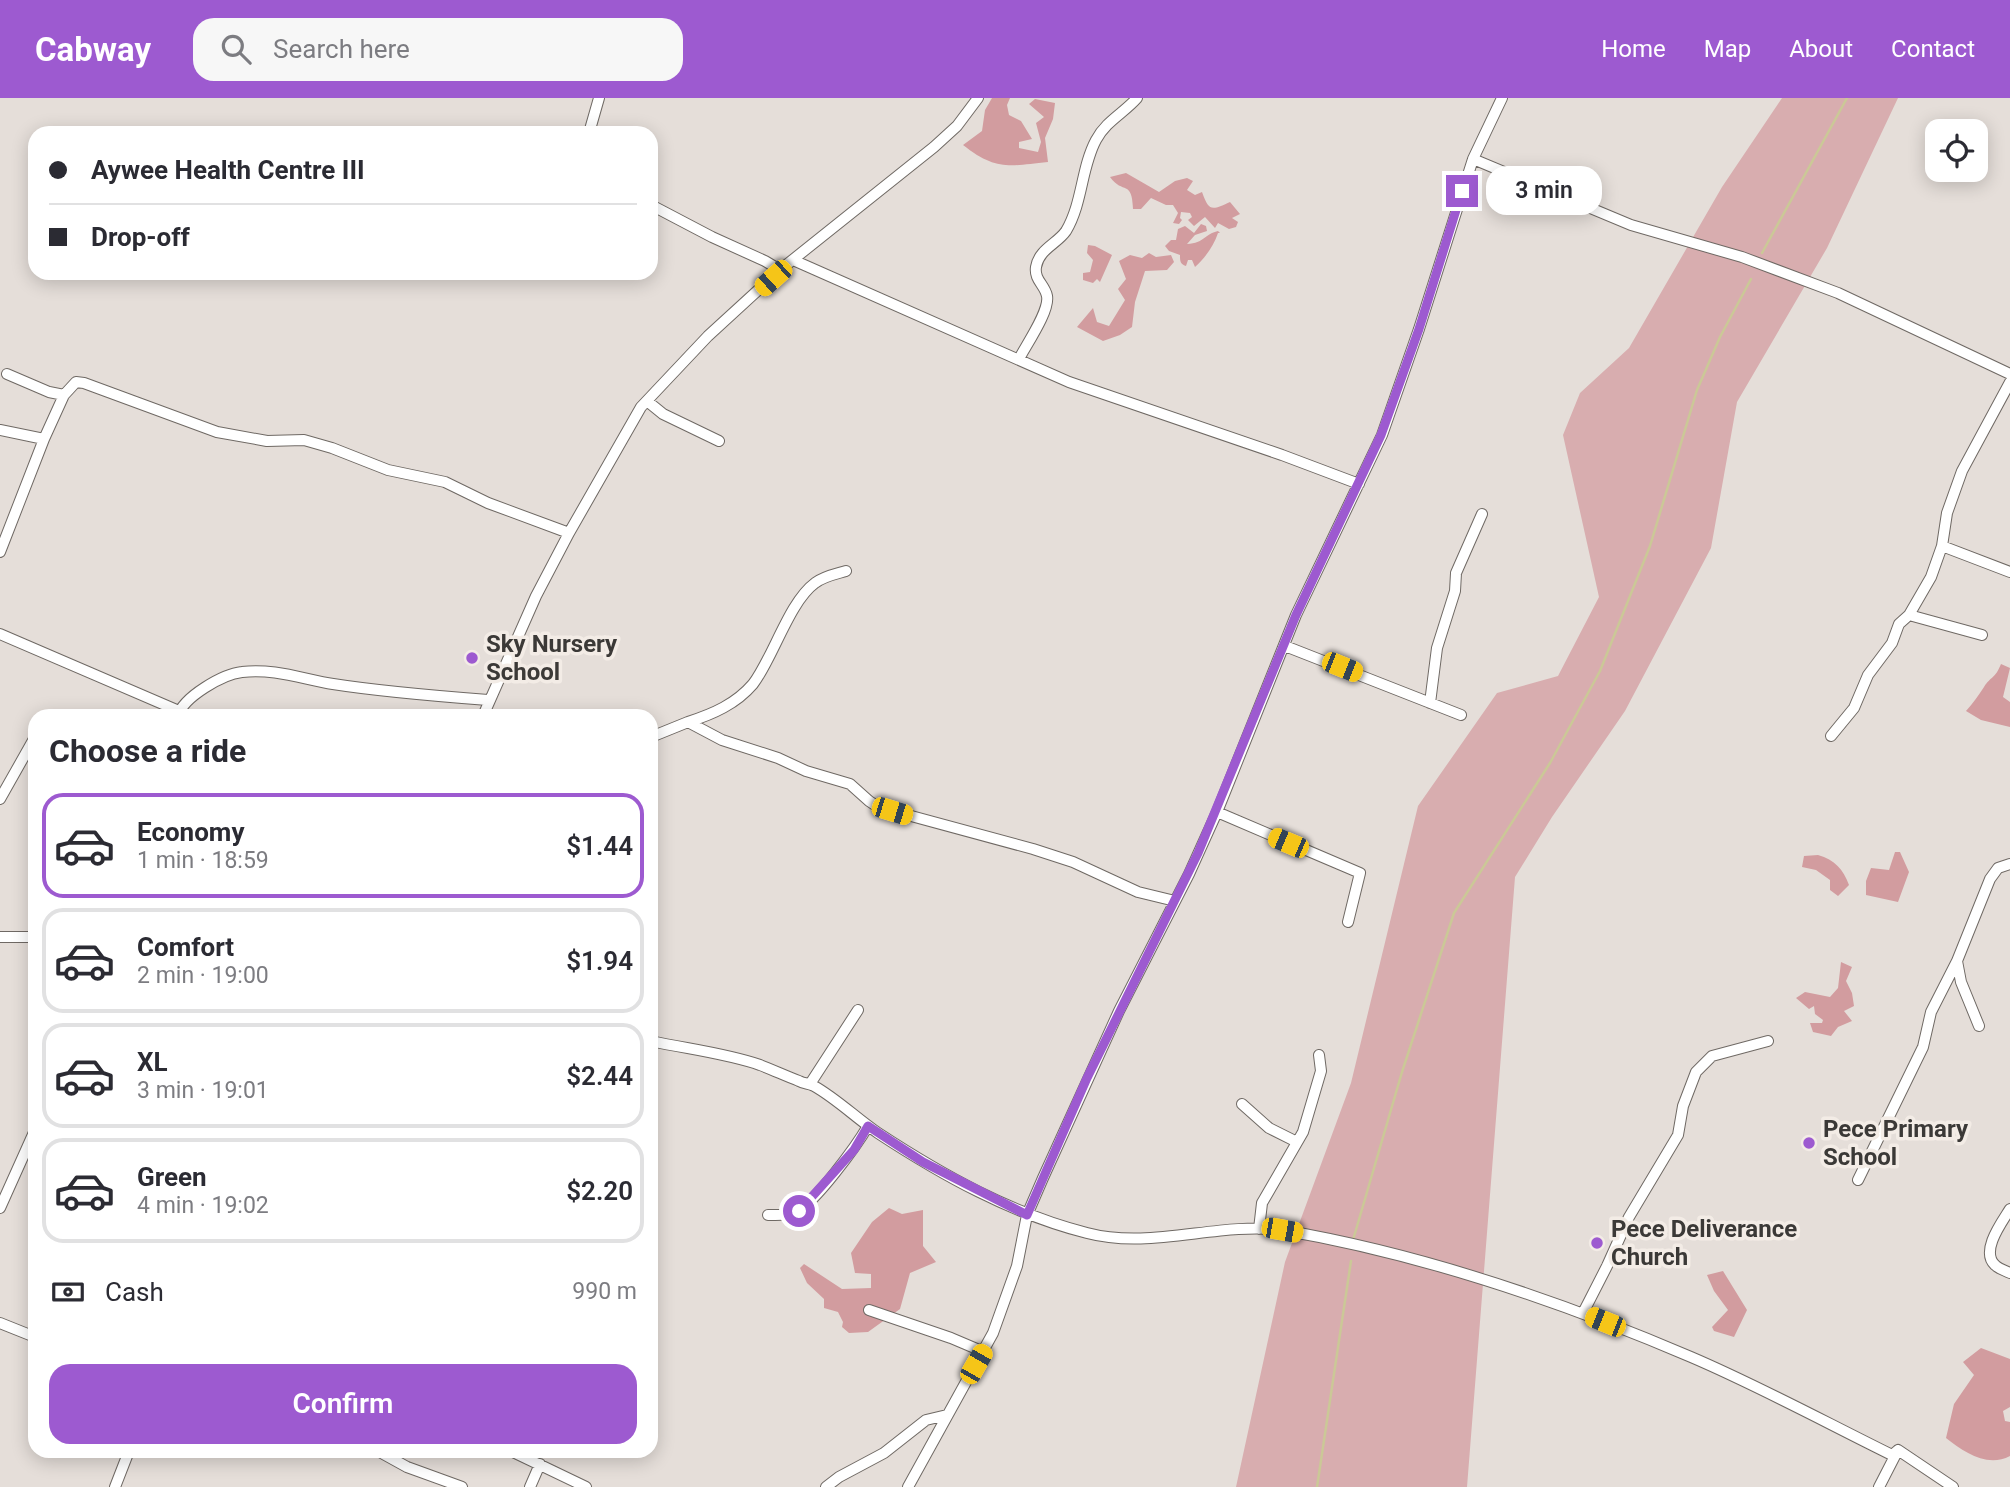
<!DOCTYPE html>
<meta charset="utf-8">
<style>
body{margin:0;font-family:Roboto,sans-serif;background:#f7f7f7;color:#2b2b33;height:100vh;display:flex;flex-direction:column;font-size:26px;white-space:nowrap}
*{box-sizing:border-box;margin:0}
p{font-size:23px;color:#7c7c81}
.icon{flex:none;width:38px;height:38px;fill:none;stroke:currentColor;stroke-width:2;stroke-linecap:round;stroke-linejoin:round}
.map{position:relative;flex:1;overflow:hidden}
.sheet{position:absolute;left:28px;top:611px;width:630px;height:749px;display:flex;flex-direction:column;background:#fff;border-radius:21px;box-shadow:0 4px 18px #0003}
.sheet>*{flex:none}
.top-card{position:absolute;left:28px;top:28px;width:630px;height:154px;border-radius:21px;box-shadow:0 4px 18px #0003;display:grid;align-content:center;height:154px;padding:0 21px;background:#fff}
.controls{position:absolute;left:1925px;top:21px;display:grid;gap:14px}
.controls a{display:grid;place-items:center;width:63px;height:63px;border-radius:14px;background:#fff;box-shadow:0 4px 18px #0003;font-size:35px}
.end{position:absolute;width:32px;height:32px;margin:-16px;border:9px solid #9d5ad0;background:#fff;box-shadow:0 0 0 4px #fff}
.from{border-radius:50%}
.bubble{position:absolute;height:49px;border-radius:21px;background:#fff;box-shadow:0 4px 18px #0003;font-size:23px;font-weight:600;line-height:49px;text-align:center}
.car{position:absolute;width:21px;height:42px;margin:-21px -10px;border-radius:9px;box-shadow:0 0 5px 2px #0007;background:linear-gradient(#f5c518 24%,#345 0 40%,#f5c518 0 76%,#345 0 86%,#f5c518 0)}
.top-card b{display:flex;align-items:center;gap:24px;height:66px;font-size:26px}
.top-card b+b{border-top:2px solid #e1e1e2}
.top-card i{width:18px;height:18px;background:#2b2b33}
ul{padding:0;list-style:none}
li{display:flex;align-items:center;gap:21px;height:105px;margin:0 14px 10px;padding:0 7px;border:4px solid #e1e1e2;border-radius:21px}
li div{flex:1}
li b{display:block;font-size:26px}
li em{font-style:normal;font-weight:600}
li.selected{border-color:#9d5ad0}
li>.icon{width:63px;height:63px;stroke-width:1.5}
h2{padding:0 21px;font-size:32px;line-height:84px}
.pay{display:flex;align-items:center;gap:18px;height:77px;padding:0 21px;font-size:26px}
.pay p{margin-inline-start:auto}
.primary-button{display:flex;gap:14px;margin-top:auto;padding:14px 21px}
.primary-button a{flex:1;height:80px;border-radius:21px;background:#9d5ad0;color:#fff;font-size:28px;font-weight:600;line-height:80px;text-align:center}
header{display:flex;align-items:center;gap:42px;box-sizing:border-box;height:98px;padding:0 35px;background:#9d5ad0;color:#fff}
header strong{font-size:33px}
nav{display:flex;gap:38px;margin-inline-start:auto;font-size:24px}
.search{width:490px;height:63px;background:#f7f7f7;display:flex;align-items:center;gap:18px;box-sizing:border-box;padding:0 24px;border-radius:21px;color:#7c7c81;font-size:26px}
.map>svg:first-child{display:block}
.green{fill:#d8adaf}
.forest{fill:#d29c9f}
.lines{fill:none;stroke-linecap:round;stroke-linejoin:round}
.stream{stroke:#cbc897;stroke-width:2.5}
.minor-casing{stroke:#6f6964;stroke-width:12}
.minor{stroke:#fff;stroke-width:10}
.route{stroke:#9d5ad0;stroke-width:9}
.poi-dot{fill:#9d5ad0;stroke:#f3ece6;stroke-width:2.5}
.labels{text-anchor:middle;stroke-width:7;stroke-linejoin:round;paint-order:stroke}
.poi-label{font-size:24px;font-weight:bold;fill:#3b3937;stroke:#f3ece6;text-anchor:start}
</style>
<header>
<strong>Cabway</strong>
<div class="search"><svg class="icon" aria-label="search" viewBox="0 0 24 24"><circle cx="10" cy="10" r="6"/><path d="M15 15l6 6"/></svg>Search here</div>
<nav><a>Home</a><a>Map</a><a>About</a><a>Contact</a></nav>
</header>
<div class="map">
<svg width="2010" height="1389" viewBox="0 0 2010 1389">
<rect width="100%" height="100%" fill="#e5ded9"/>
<path class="green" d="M1782,0H1898L1827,150L1737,304L1711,450L1625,613L1552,719L1515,779L1467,1389H1236L1285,1164L1351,985L1418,708L1497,595L1558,578L1599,499L1563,337L1580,295L1629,250L1722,89Z"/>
<path class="forest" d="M992,0H1010L1007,7L1009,17L1021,23L1032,41L1019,44V50L1038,54L1041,44L1036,25L1044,19L1029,6L1035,1L1055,5L1053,21L1045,40L1048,64C1009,68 996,73 963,47L982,33L985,12Z
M1126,75L1159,94L1175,83L1187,80L1193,83L1187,92L1195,97L1202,94C1209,113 1211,113 1230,104L1240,116L1232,120L1238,124L1236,129L1229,131L1218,125L1215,130L1205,119L1194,128L1188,122L1192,119L1190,115L1181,114L1180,120L1182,122L1179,126L1173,125L1178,115L1173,107H1166L1151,100L1141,111H1133C1132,81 1123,97 1110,79Z
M1201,126L1206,128L1207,133L1195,137L1187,146C1205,145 1204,136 1218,133L1220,135H1218C1214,147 1206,159 1195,169L1192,162H1188L1186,168C1180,166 1180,163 1180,157L1169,153L1165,148L1171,142H1176L1178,131L1185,128L1194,135Z
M1088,147L1095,148L1112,157L1100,184L1097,181L1093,185L1083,182V175L1090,174L1093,162L1087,155Z
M1149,155L1156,159L1171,157L1174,164L1167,172L1145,173L1135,204L1132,229L1120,237L1103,243L1077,229L1093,210L1097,224L1109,228L1125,202L1118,191L1126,181L1119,163L1130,157L1142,160Z
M2001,566L2010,570L2003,599L2010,604V629L1981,622L1966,613C1973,605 1978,598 1984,589C1991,578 1995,581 2001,566Z
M1895,754H1900L1909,774L1898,804L1866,797V783L1871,770L1889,772Z
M1818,757C1835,762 1843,771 1849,787L1838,798L1830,792V782L1816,772L1802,769L1804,758Z
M1841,864L1852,869L1846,883L1852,895L1854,908L1844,913L1852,923L1838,929L1831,938L1813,934L1810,925H1822L1823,922L1815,916L1814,908L1809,911L1796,900L1805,894L1830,899L1838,890Z
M889,1110L902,1116L923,1112V1148L936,1164L910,1175L900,1211L868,1234L849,1235L842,1229L843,1224L838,1214L824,1210V1201L807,1185L800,1170L804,1166L842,1191L871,1190V1176L855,1175L851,1155L872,1124Z
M1723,1173L1747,1212L1734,1239L1714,1233L1712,1229L1728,1212L1714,1193L1707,1177Z
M1981,1250L2010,1261V1309L2003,1313L2005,1323L2010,1324V1358C1987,1370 1964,1354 1946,1340L1954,1306L1974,1277L1963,1264Z"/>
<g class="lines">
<path class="stream" d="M1762,155L1847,0
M1353,1142L1402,974L1454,815L1550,665L1600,573L1650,448L1697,292L1720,239L1751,181
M1317,1389L1351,1163"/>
<g class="minor-casing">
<path id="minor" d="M589,35L599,0
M1473,61L1631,127L1742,159L1838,195L2010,276
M651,107L712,139L765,163L780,172
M793,162L1069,284L1282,357L1359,386
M1019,261C1026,247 1050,213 1047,198C1045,187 1034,182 1036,169C1039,151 1057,146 1066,133C1083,104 1081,70 1096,42C1106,23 1124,15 1137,0
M7,276L49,294L64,297
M647,303L663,316L719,343
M0,332L44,341
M1942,448L2010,474
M0,454L44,341L64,297L76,284L84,285L217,334L267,343L304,342L332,350L388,372L445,384L488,405L569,435
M1909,517L1982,537
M0,536L179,613
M1285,548L1461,617
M1430,605L1437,550L1455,493L1456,475L1482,416
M178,618C183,599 223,576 242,574C273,570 303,581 333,586C384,594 436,598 488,602
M483,618L536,498L569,435L641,309L708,238L780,172L934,49L957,28L978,0
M688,624C713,616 736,606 753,586C773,560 789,504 815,485C824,478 836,476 846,473
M1831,638L1854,610L1868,577L1892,545L1899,526L1909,517L1931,479L1942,448L1947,415L1962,373L2010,284
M651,639L688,624L722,642L778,660L806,673L850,686L869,703L878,709L1033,751L1073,764L1138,794L1175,803
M0,701L35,639
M1217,714L1360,775L1348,824
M0,839H35
M1979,928L1961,884L1957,863L1990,781L1998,770L2010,766
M651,943C687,951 725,955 760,967C773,972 786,978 799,983C804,986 809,985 814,988C837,1001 856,1020 878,1035C942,1077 1012,1116 1087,1135C1151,1152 1217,1124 1282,1132C1423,1156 1560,1203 1691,1259C1759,1288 1825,1324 1892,1357L1898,1352L1953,1389
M810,986L858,912
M1242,1006L1269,1030L1297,1044
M1858,1082L1923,949L1931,914L1957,863
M0,1110L35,1032
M2010,1111C2002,1124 1980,1153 1995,1167C1999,1171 2006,1173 2010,1175
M768,1117C778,1117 787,1118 796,1114C815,1105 857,1047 868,1028
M1259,1131L1262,1105L1303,1034L1321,973L1319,957
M869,1212L951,1240L984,1254
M1583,1215L1607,1168L1629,1119L1678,1037L1683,1008L1696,974L1712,958L1768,943
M0,1225L35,1239
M378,1353L407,1369L462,1389
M511,1353L586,1389
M115,1389L129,1353
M530,1389L540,1366
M826,1389L839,1379L884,1355L926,1322L947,1317
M908,1389L993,1235L1017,1168L1027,1117L1043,1080L1119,913L1189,776L1217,714L1296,517L1382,337L1419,231L1473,61L1502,0
M1879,1389L1898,1352"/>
</g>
<use href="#minor" class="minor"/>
</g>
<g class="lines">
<path class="route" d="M799,1113L854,1052L868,1028L923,1064L1027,1117L1087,980L1198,755L1296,517L1381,337L1419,231L1462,93"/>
</g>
<g class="poi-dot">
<circle cx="472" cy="560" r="7"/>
<circle cx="1809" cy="1045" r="7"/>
<circle cx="1597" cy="1145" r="7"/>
</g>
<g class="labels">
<g class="poi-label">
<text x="486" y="554">Sky Nursery<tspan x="486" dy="28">School</tspan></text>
<text x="1823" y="1039">Pece Primary<tspan x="1823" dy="28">School</tspan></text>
<text x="1611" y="1139">Pece Deliverance<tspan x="1611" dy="28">Church</tspan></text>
</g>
</g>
</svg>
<div class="controls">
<a><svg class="icon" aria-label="locate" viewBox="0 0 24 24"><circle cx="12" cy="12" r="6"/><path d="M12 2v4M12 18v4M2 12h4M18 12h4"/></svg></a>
</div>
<i class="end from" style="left:799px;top:1113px"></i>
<i class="end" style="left:1462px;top:93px"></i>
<div class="bubble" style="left:1486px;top:68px;width:116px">3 min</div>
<i class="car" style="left:773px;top:180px;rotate:228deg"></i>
<i class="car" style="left:1342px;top:569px;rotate:112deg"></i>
<i class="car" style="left:892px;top:713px;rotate:107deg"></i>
<i class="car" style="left:1288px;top:745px;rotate:293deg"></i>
<i class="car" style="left:1282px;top:1132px;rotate:100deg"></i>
<i class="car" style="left:1605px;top:1224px;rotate:292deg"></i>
<i class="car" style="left:976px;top:1266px;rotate:30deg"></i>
<div class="top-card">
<b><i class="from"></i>Aywee Health Centre III</b>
<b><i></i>Drop-off</b>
</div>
<section class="sheet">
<h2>Choose a ride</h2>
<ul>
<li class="selected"><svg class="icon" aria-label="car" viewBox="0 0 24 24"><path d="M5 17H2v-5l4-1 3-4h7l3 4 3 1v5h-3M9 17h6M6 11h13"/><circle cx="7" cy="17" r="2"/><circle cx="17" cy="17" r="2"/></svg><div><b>Economy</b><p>1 min · 18:59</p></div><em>$1.44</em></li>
<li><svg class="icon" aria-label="car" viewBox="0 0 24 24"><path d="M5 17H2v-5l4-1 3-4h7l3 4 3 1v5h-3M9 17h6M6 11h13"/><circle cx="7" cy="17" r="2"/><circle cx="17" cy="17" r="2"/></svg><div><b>Comfort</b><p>2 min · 19:00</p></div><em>$1.94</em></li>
<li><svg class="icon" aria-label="car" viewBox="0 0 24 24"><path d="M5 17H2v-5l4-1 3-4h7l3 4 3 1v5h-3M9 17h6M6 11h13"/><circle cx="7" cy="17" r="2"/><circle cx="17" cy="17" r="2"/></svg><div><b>XL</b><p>3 min · 19:01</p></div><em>$2.44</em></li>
<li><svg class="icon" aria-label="car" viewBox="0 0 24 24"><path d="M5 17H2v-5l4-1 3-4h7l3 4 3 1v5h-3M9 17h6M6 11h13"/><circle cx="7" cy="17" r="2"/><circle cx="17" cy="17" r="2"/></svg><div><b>Green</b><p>4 min · 19:02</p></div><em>$2.20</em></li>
</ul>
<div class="pay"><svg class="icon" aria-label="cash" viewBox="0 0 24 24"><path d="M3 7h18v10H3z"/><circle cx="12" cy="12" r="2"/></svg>Cash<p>990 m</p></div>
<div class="primary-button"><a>Confirm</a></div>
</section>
</div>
